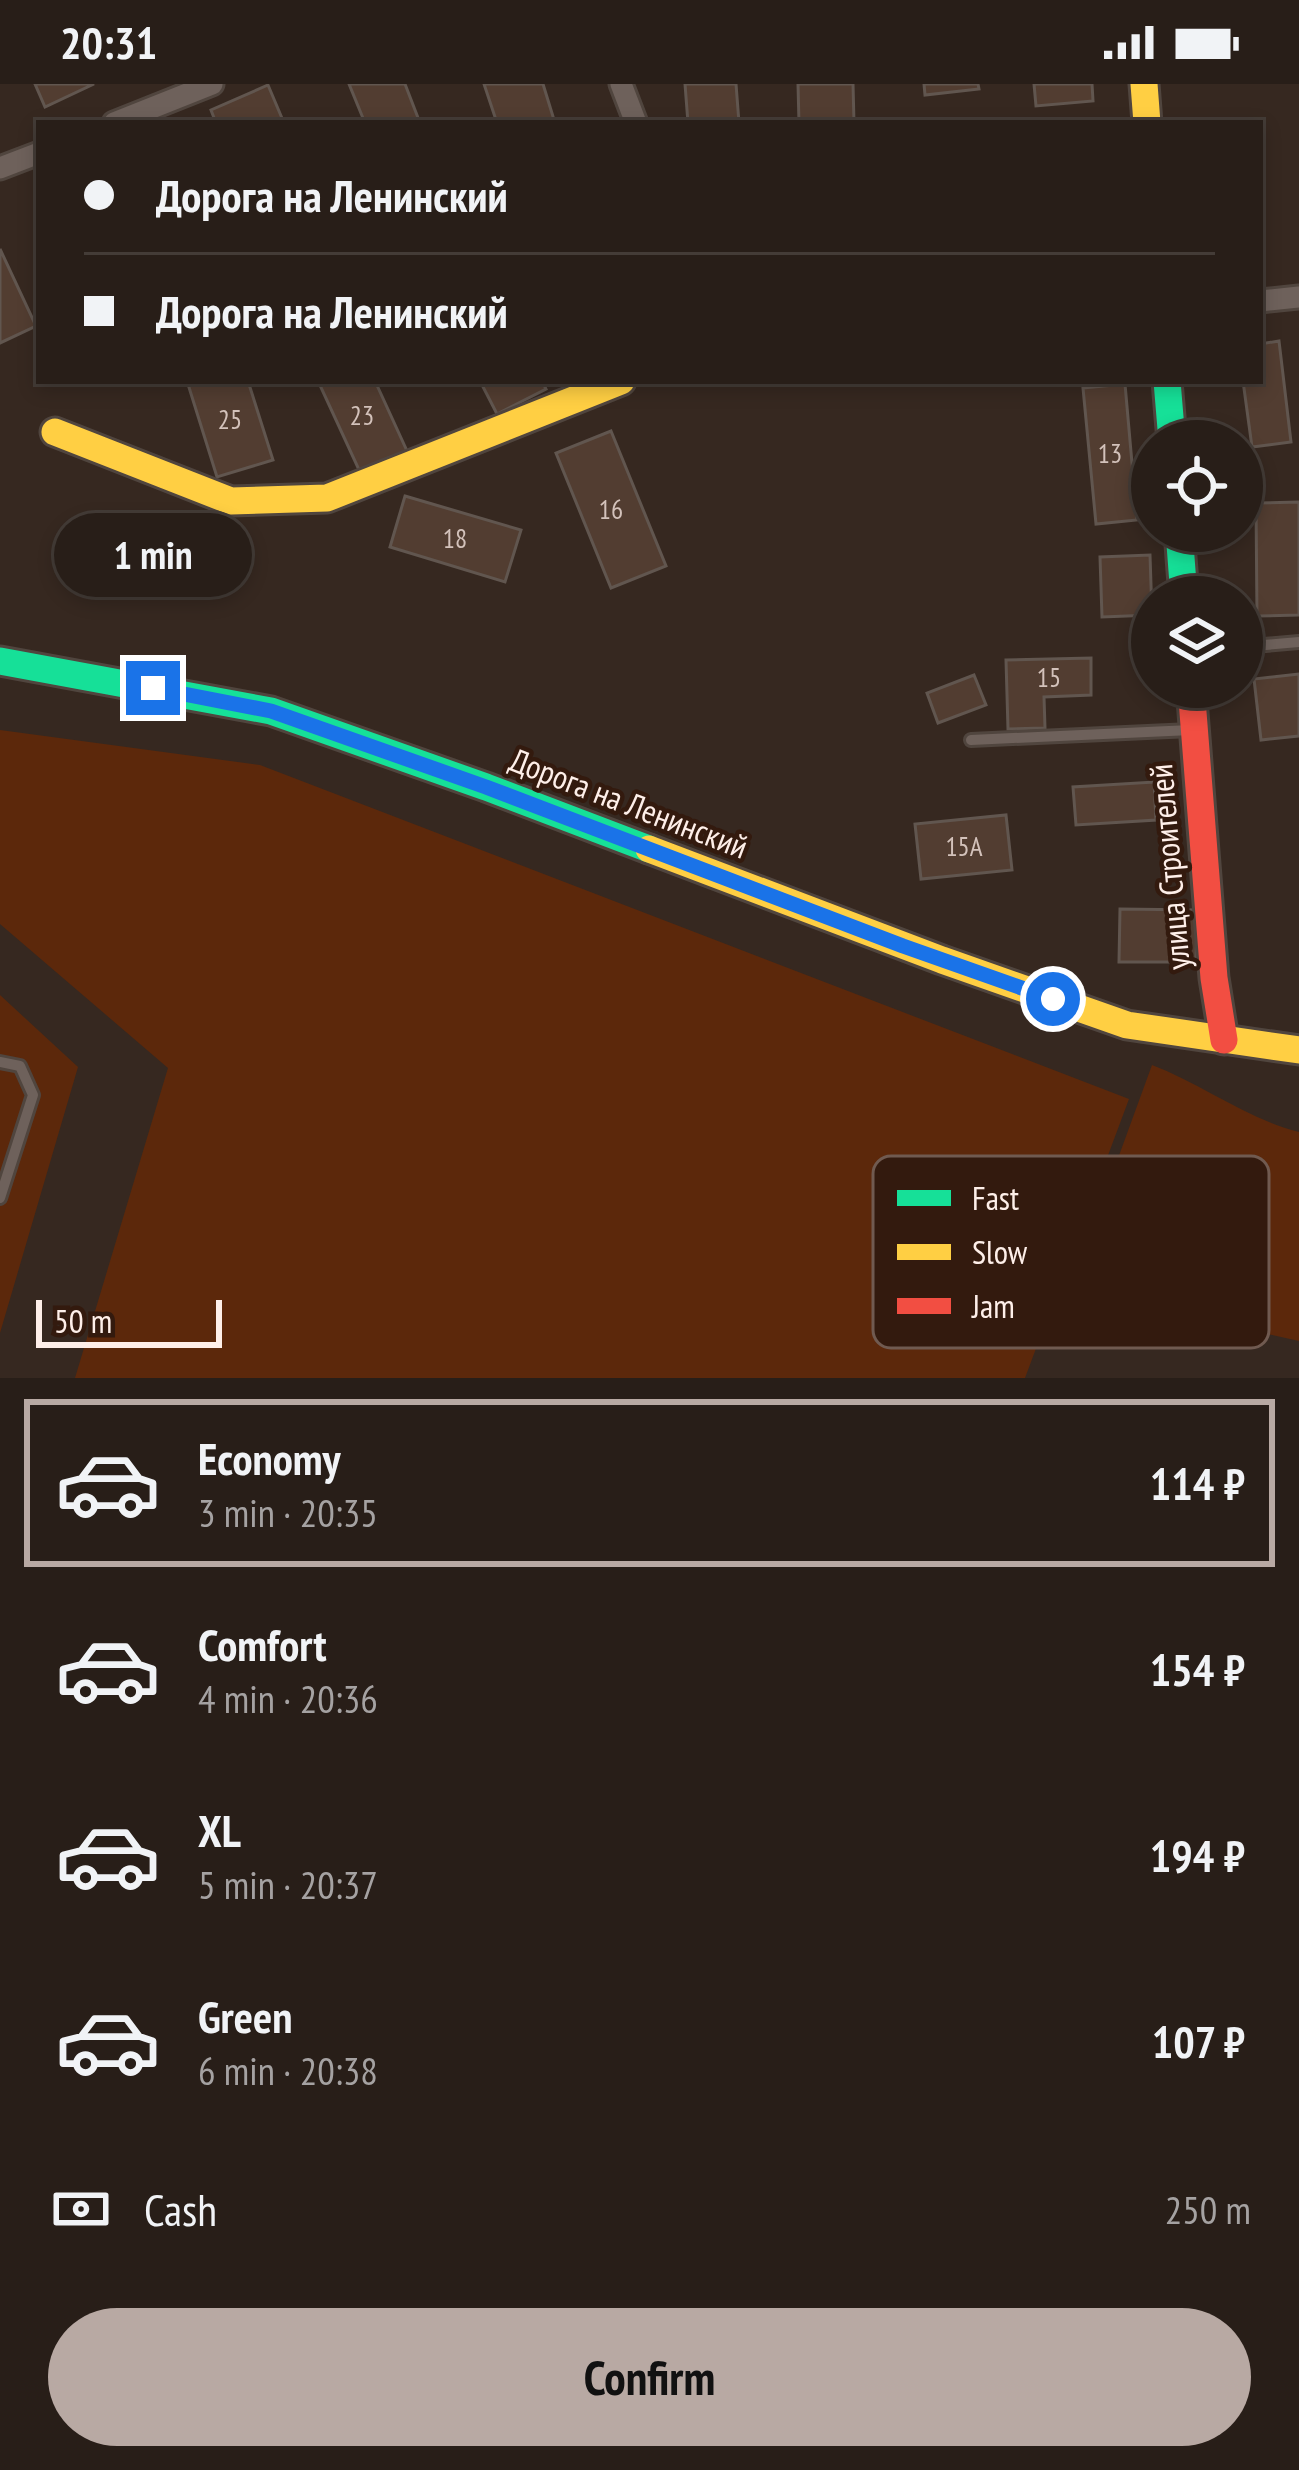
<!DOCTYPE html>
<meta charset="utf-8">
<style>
body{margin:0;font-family:"PT Sans Narrow",sans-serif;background:#342b25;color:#f1f3f6;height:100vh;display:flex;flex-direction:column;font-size:45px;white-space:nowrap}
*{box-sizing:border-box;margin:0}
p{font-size:39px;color:#a5a2a2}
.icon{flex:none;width:66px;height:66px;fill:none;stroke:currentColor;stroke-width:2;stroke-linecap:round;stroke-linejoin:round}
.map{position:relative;height:1294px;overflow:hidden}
.panel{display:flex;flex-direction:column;background:#281e18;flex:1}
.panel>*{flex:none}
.hud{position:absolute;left:36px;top:36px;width:1227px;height:264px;border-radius:0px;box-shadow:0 6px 18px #0003,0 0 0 3px #443c37;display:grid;align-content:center;height:264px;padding:0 48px;background:#281e18}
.buttons{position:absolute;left:1131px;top:336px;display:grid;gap:24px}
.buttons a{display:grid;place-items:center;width:132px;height:132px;border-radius:50%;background:#281e18;box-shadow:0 6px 18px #0003,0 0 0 3px #443c37;font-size:60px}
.scale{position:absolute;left:36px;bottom:30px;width:186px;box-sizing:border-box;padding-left:12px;border:6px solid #feefe9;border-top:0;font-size:33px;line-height:42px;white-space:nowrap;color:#feefe9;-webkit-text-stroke:9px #331a0e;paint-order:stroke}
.end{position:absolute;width:54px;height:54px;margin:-27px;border:15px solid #1a73e8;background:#fff;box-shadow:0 0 0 6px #fff}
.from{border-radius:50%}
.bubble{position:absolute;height:84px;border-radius:42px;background:#281e18;box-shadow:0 6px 18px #0003,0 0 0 3px #443c37;font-size:39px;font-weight:700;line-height:84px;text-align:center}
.hud b{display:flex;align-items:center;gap:42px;height:114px;font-size:45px}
.hud b+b{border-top:3px solid #443c37}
.hud i{width:30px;height:30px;background:#f1f3f6}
ul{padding:21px 0 0;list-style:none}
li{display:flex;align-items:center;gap:36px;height:168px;margin:0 24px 18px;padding:0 24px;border:6px solid transparent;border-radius:0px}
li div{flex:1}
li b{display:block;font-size:45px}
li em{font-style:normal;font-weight:700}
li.current{border-color:#b8a9a3}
li>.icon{width:108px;height:108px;stroke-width:1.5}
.pay{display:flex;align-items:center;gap:30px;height:132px;padding:0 48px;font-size:45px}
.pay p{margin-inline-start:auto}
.action{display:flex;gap:24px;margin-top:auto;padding:24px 48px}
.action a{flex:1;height:138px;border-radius:72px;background:#b8a9a3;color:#111;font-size:48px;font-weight:700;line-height:138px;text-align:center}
.status{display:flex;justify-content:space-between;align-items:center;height:84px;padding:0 60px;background:#281e18;direction:ltr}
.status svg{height:33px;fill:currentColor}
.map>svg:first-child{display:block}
.green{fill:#5c280b}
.building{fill:#523d31;stroke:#61564f;stroke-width:3}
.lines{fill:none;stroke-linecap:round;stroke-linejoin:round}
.lane-casing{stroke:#50453e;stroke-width:16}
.street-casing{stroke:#50453e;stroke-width:27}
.fast-casing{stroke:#50453e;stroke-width:33}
.slow-casing{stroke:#50453e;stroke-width:33}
.jam-casing{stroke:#50453e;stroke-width:33}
.lane{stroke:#6e615b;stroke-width:10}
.street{stroke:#6e615b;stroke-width:21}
.fast{stroke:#16e098;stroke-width:27}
.slow{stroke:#ffcf43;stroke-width:27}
.jam{stroke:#f24e42;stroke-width:27}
.route{stroke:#1a73e8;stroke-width:15}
.labels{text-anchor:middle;stroke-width:9;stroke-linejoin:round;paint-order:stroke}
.number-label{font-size:27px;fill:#d3c2bb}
.street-label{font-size:33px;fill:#feefe9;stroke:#331a0e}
.key{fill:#331a0e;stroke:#705a50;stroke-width:3}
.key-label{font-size:33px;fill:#feefe9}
</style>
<div class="status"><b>20:31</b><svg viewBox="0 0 49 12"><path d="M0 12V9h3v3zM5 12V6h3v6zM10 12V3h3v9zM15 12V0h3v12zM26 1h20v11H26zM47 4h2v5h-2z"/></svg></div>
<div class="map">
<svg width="1299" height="1294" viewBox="0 0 1299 1294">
<rect width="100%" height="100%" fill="#362820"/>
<path class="green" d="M0,646L260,681L1129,1015L1025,1294H75L168,984L0,840Z
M0,911L78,983L0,1249Z
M1152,981C1202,1000 1247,1035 1299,1048V1257L1070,1206Z"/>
<path class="building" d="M35,0H94L45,23Z
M349,0H405L420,39H365Z
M484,0H543L555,39H497Z
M685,0H736L739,39H688Z
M798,0H853L854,39H799Z
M924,0H978L979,5L925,11Z
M1034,0H1092L1093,17L1036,22Z
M268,1L284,39H216L211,26Z
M0,165L36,242L0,259Z
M1279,257L1291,358L1252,363L1243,297H1260V260Z
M187,297H248L273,376L217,393Z
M318,297H375L407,367L360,388Z
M480,297H542L546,305L497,330Z
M1125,300L1137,436L1096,440L1083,304Z
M611,347L666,482L611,504L556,369Z
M405,412L521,446L505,498L390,463Z
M1299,418V531L1257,532L1256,419Z
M1150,471L1152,531L1102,533L1100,473Z
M1091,574V611L1044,613L1045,644L1008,645L1006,576Z
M1299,590V652L1261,656L1254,595Z
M974,591L986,621L938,639L927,609Z
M1154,698L1156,736L1076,741L1073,703Z
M1006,731L1012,786L921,795L915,740Z
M1120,825L1197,826L1196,878H1119Z"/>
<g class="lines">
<g class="lane-casing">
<path id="lane" d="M1242,563L1299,558
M971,656L1191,646
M0,978L20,982L33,1011L0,1114"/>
</g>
<g class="street-casing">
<path id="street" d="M621,0L636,39
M114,39L212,0
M0,84L39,69
M1260,217L1299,213"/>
</g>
<g class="fast-casing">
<path id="fast" d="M1167,297L1172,357
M1179,447L1184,513
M0,577L271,627L486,703L649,765"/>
</g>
<g class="slow-casing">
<path id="slow" d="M1144,0L1147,39
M55,348L231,417L327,414L621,297
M649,765L942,876L1127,941L1299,966"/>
</g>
<g class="jam-casing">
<path id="jam" d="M1191,603L1214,894L1224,956"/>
</g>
<use href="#lane" class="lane"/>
<use href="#street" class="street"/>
<use href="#fast" class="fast"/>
<use href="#slow" class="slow"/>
<use href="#jam" class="jam"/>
</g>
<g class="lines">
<path class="route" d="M153,604L271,627L486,703L903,862L1053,915"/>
</g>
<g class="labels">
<g class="number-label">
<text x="362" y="341">23</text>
<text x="230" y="345">25</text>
<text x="1110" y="379">13</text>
<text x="611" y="435">16</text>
<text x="455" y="464">18</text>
<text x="1049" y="603">15</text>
<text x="964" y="772">15А</text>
</g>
<g class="street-label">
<text transform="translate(629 719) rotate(21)" y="12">Дорога на Ленинский</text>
<text transform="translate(1169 783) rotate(-95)" y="12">улица Строителей</text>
</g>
</g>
<rect x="873" y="1072" width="396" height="192" rx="18" class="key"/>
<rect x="897" y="1106" width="54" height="16" fill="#16e098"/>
<rect x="897" y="1160" width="54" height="16" fill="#ffcf43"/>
<rect x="897" y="1214" width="54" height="16" fill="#f24e42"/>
<g class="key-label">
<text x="972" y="1126">Fast</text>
<text x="972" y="1180">Slow</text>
<text x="972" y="1234">Jam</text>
</g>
</svg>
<div class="buttons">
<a><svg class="icon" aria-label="locate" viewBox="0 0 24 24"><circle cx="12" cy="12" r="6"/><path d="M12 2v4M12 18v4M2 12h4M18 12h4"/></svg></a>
<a><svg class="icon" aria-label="layers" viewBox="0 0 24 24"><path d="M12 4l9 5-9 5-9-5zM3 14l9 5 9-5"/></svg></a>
</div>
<div class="scale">50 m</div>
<i class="end from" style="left:1053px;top:915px"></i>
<i class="end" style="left:153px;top:604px"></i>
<div class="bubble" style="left:54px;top:429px;width:198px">1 min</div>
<div class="hud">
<b><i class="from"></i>Дорога на Ленинский</b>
<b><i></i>Дорога на Ленинский</b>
</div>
</div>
<section class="panel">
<ul>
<li class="current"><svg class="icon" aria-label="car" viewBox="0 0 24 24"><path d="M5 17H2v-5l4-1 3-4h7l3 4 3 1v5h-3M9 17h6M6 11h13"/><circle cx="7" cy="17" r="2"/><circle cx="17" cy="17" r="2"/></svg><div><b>Economy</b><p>3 min · 20:35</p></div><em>114 ₽</em></li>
<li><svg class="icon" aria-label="car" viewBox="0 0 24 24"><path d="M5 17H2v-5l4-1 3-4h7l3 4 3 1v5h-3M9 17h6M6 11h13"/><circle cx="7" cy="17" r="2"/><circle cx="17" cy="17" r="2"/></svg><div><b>Comfort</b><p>4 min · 20:36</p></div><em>154 ₽</em></li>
<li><svg class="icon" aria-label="car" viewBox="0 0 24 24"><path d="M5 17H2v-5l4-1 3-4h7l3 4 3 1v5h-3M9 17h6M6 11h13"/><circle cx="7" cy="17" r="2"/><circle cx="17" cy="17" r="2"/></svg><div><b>XL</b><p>5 min · 20:37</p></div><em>194 ₽</em></li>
<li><svg class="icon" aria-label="car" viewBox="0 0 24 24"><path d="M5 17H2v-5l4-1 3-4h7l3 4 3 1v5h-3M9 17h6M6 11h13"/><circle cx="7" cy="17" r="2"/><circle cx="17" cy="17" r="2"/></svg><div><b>Green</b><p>6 min · 20:38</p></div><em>107 ₽</em></li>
</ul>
<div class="pay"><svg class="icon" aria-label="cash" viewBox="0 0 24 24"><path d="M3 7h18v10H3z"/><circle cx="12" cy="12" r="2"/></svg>Cash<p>250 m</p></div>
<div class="action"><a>Confirm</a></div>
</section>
